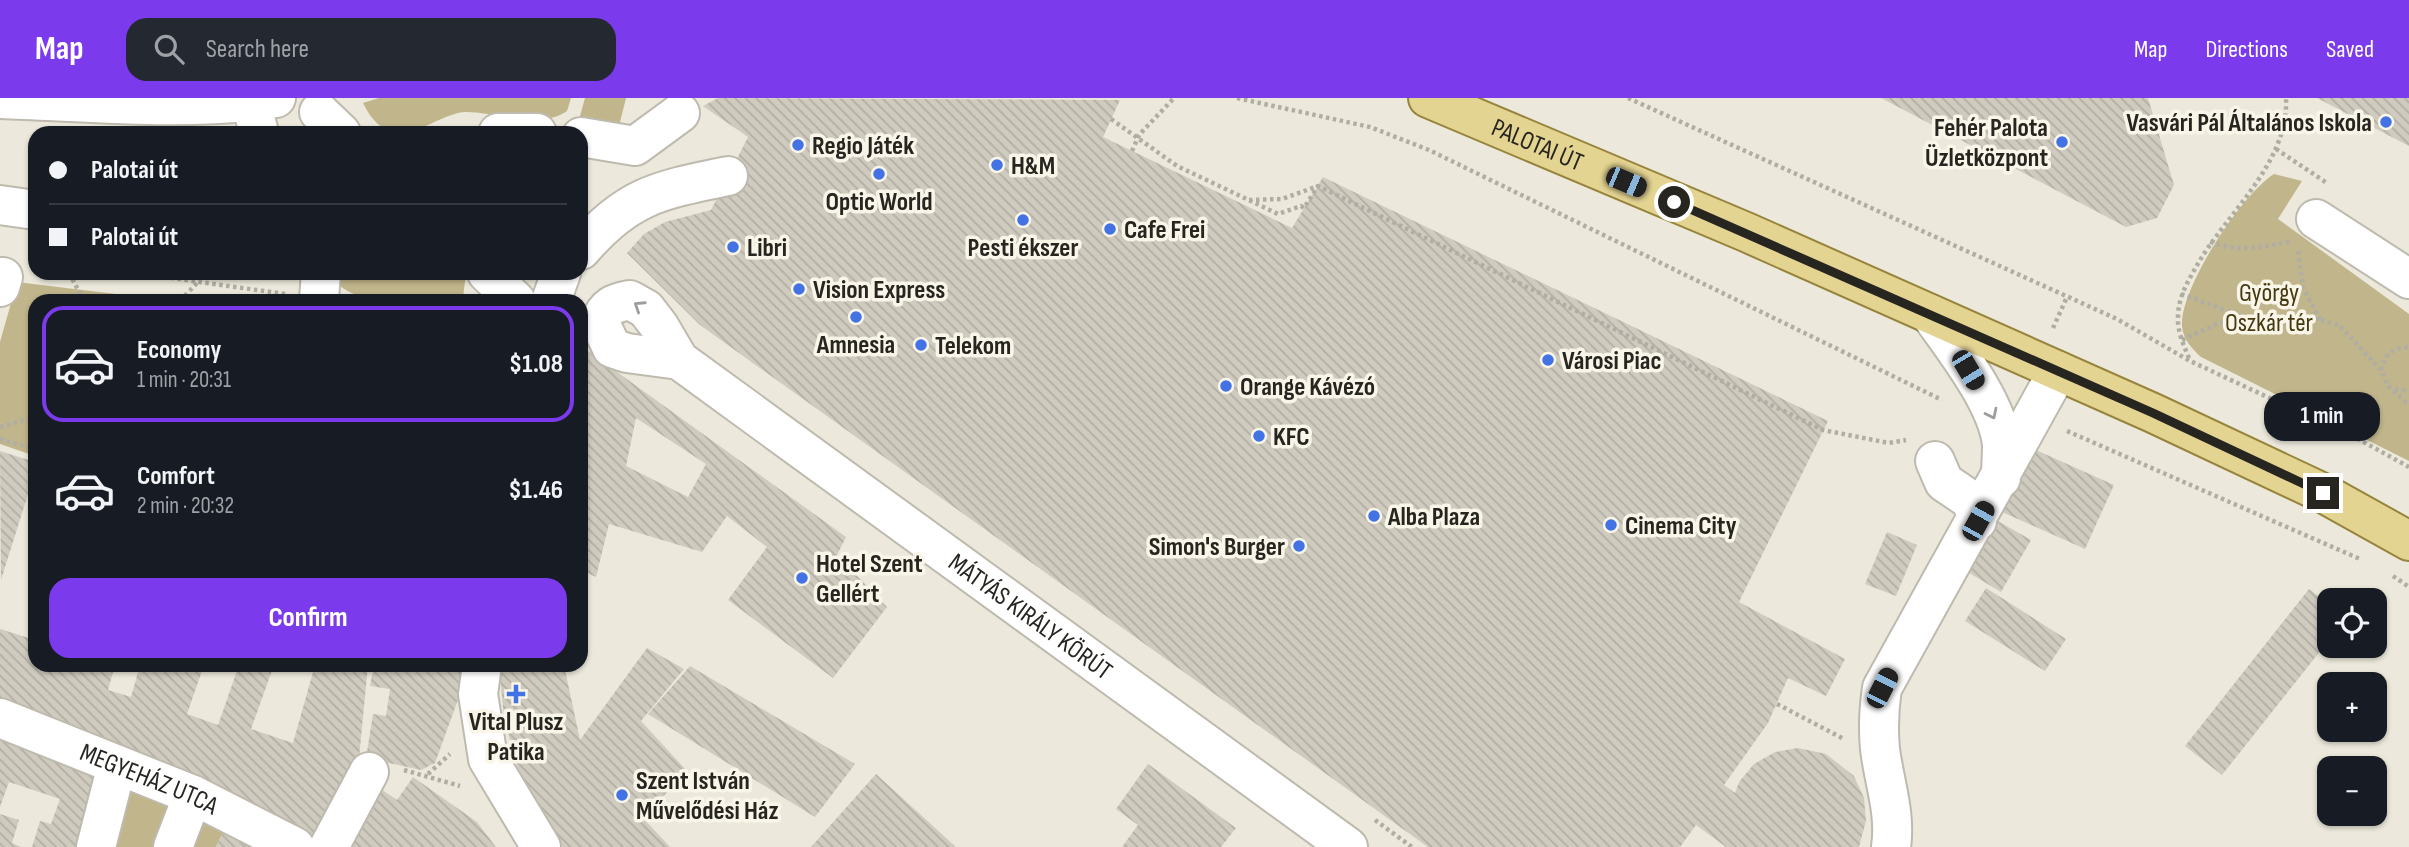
<!DOCTYPE html>
<meta charset="utf-8">
<style>
body{margin:0;font-family:"Sofia Sans Condensed",sans-serif;background:#242831;color:#f1f3f6;height:100vh;display:flex;flex-direction:column;font-size:26px;white-space:nowrap}
*{box-sizing:border-box;margin:0}
p{font-size:23px;color:#9ea1a6}
.icon{flex:none;width:38px;height:38px;fill:none;stroke:currentColor;stroke-width:2;stroke-linecap:round;stroke-linejoin:round}
.map{position:relative;flex:1;overflow:hidden}
.sheet{position:absolute;left:28px;top:196px;width:560px;height:378px;display:flex;flex-direction:column;background:#171b24;border-radius:21px;box-shadow:0 2px 5px #0004}
.sheet>*{flex:none}
.top-card{position:absolute;left:28px;top:28px;width:560px;height:154px;border-radius:21px;box-shadow:0 2px 5px #0004;display:grid;align-content:center;height:154px;padding:0 21px;background:#171b24}
.buttons{position:absolute;left:2317px;top:490px;display:grid;gap:14px}
.buttons a{display:grid;place-items:center;width:70px;height:70px;border-radius:14px;background:#171b24;box-shadow:0 2px 5px #0004;font-size:35px}
.end{position:absolute;width:32px;height:32px;margin:-16px;border:9px solid #262520;background:#fff;box-shadow:0 0 0 4px #fff}
.from{border-radius:50%}
.bubble{position:absolute;height:49px;border-radius:21px;background:#171b24;box-shadow:0 2px 5px #0004;font-size:23px;font-weight:700;line-height:49px;text-align:center}
.car{position:absolute;width:21px;height:42px;margin:-21px -10px;border-radius:9px;box-shadow:0 0 5px 2px #0007;background:linear-gradient(#222 24%,#8ab4d8 0 40%,#222 0 76%,#8ab4d8 0 86%,#222 0)}
.top-card b{display:flex;align-items:center;gap:24px;height:66px;font-size:26px}
.top-card b+b{border-top:2px solid #363941}
.top-card i{width:18px;height:18px;background:#f1f3f6}
ul{padding:12px 0 0;list-style:none}
li{display:flex;align-items:center;gap:21px;height:116px;margin:0 14px 10px;padding:0 7px;border:4px solid transparent;border-radius:21px}
li div{flex:1}
li b{display:block;font-size:26px}
li em{font-style:normal;font-weight:700}
li.selected{border-color:#7c3aed}
li>.icon{width:63px;height:63px;stroke-width:1.5}
.button{display:flex;gap:14px;margin-top:auto;padding:14px 21px}
.button a{flex:1;height:80px;border-radius:21px;background:#7c3aed;color:#fff;font-size:28px;font-weight:700;line-height:80px;text-align:center}
header{display:flex;align-items:center;gap:42px;box-sizing:border-box;height:98px;padding:0 35px;background:#7c3aed;color:#fff}
header strong{font-size:33px}
nav{display:flex;gap:38px;margin-inline-start:auto;font-size:24px}
.search{width:490px;height:63px;background:#242831;display:flex;align-items:center;gap:18px;box-sizing:border-box;padding:0 24px;border-radius:21px;color:#9ea1a6;font-size:26px}
.map>svg:first-child{display:block}
.green{fill:#c1b58b}
.building{fill:url(#building-back-hatch);fill-rule:evenodd}
.lines{fill:none;stroke-linecap:round;stroke-linejoin:round}
.minor-casing{stroke:#bebaae;stroke-width:42}
.major-casing{stroke:#96843b;stroke-width:42}
.path{stroke:#b0aea3;stroke-width:4.5;stroke-dasharray:3.5 3.5;stroke-linecap:butt}
.minor{stroke:#fff;stroke-width:38}
.major{stroke:#e4d492;stroke-width:38}
.oneway{stroke:#9d9d9b}
.route{stroke:#262520;stroke-width:9}
.poi-dot{fill:#4272e3;stroke:#f9f6e9;stroke-width:2.5}
.labels{text-anchor:middle;stroke-width:7;stroke-linejoin:round;paint-order:stroke}
.poi-label{font-size:26px;font-weight:bold;fill:#262520;stroke:#f9f6e9;text-anchor:start}
.street-label{font-size:26px;fill:#262520;stroke:#f9f6e9}
.park-label{font-size:26px;fill:#443910;stroke:#f9f6e9}
</style>
<header>
<strong>Map</strong>
<div class="search"><svg class="icon" aria-label="search" viewBox="0 0 24 24"><circle cx="10" cy="10" r="6"/><path d="M15 15l6 6"/></svg>Search here</div>
<nav><a>Map</a><a>Directions</a><a>Saved</a></nav>
</header>
<div class="map">
<svg width="2409" height="749" viewBox="0 0 2409 749">
<defs>
<pattern id="building-back-hatch" width="6" height="6" patternUnits="userSpaceOnUse" patternTransform="scale(1.75)"><rect width="6" height="6" fill="#cfcbbf"/><path d="M-1 5l2 2M0 0l6 6M5-1l2 2" fill="none" stroke="#b2aea4"/></pattern>
</defs>
<rect width="100%" height="100%" fill="#ece9dc"/>
<path class="green" d="M379,0H571L567,13C539,32 498,14 466,14C442,15 418,39 393,33C377,30 370,18 363,5Z
M585,0H626L619,28L580,18Z
M2274,76L2302,83L2278,121L2409,216V363L2201,259C2192,251 2183,241 2182,228C2180,189 2243,95 2274,76Z
M326,175H466L463,200C436,208 381,204 354,196C345,193 335,184 326,179Z
M17,184L173,203H35V358L0,346V244Z
M117,680L226,728L216,749H99Z"/>
<path class="building" d="M718,0L1120,2L1103,39L1292,130L1323,79L1828,323L1739,504L1845,561L1826,598L1788,580L1768,625L1724,687L1735,695L1739,684L1754,666L1775,654L1798,650L1826,656L1854,678L1864,700L1866,723L1859,749H1726L1696,727L1680,749H1428L700,227L627,155L644,136L665,124L711,112L748,39L703,8Z
M1881,0H2148L2174,87L2157,120L2126,129Z
M2317,0H2409V48Z
M74,28L168,32V35H74Z
M581,248L846,439L837,457L887,509L833,580L728,502L767,449L727,418L702,454L609,426L596,479L581,472ZM636,320L706,366L688,399L626,368Z
M2029,349L2114,387L2085,451L2000,413Z
M0,353L35,364V374L1,482Z
M1996,422L2031,442L2001,494L1966,473Z
M1887,434L1917,447L1896,498L1865,486Z
M1986,490L2066,541L2045,573L1965,523Z
M2309,491L2329,506V542L2222,677L2185,648Z
M0,531L35,542V567H115L108,592L131,599L140,567H204L187,616L218,627L239,567H274L251,631L293,645L315,567H368L358,671L321,740L65,624L0,601Z
M647,550L684,571L641,623L687,673L643,720L670,749H562L520,679L504,620L499,567H564L580,642Z
M374,567H463L459,599L435,665L421,672L366,660L373,616L386,618L390,591L370,588Z
M690,568L855,666L815,719L648,616Z
M0,633L111,672L91,749H32L40,723L51,726L60,701L9,684L0,709Z
M1148,666L1236,730L1221,749H1122L1138,727L1116,711Z
M876,676L956,749H811Z
M413,679L477,724L496,749H332L375,687L397,702Z
M0,716L19,722L12,745L21,749H0Z
M226,728L261,749H216Z"/>
<g class="lines">
<g class="minor-casing">
<g id="minor">
<path d="M250,0L259,35"/>
<path d="M0,1C88,4 190,14 276,0"/>
<path d="M319,14L341,35"/>
<path d="M498,35H537"/>
<path d="M581,39L635,48L680,15"/>
<path d="M0,107L35,112"/>
<path d="M2316,121L2409,181"/>
<path d="M581,152C628,97 660,92 728,78"/>
<path d="M487,175L516,203"/>
<path d="M0,189L3,179"/>
<path d="M319,201L321,175"/>
<path d="M551,203L561,175"/>
<path d="M1930,216C1954,250 1998,305 2002,347C2002,358 2001,369 2001,380"/>
<path id="s1" d="M679,262L627,255L612,250L600,225C605,208 614,205 630,202L646,211L659,228L679,262L1348,749"/>
<path d="M1935,363L1944,384L1972,403L1977,423"/>
<path d="M482,567L478,596L488,661L541,749"/>
<path id="s2" d="M0,620L193,697L295,749"/>
<path d="M96,749L117,667"/>
<path d="M173,749L193,697"/>
<path d="M329,749L369,674"/>
<path d="M1891,749C1896,715 1884,684 1880,651C1878,630 1879,610 1882,590L2058,273"/>
</g>
</g>
<g class="major-casing">
<g id="major">
<path id="s3" d="M1428,0L1746,134L2153,315L2323,395L2409,443"/>
</g>
</g>
<path class="path" d="M1237,0L1370,29L1429,52L1942,302
M1628,0L2117,221L2190,263L2360,342L2409,369
M1111,21L1177,68L1278,116L1301,108L1304,110L1318,88
M2276,51L2327,85
M1132,53L1139,37L1174,0
M1249,102L1282,101L1318,88L1823,332L1889,345L1906,342
M2210,144C2237,154 2263,150 2290,143
M2298,153L2303,190L2321,223
M69,175L84,203
M136,175L285,196
M2181,196L2262,225L2283,226L2305,218L2339,227L2381,272L2388,288L2409,307
M180,203L197,185L198,175
M2053,230L2067,199
M2182,242L2219,225L2248,221
M2189,260C2184,248 2177,233 2178,219C2178,200 2187,185 2196,169C2226,115 2289,66 2286,0
M2381,272C2386,255 2392,250 2409,249
M2395,291L2409,293
M0,329L35,319
M2067,333L2360,461
M0,341L35,351
M2393,478L2409,489
M1777,606L1844,641
M404,672L460,688
M428,676L450,656
M1375,722L1412,749"/>
<use href="#minor" class="minor"/>
<use href="#major" class="major"/>
</g>
<defs><path id="oneway-chevron" d="M-2-3.5L2.5 0L-2 3.5" fill="none" stroke-width="1.6" stroke-linecap="round" stroke-linejoin="round" transform="scale(1.75)"/></defs>
<g class="oneway">
<use href="#oneway-chevron" transform="translate(639 208) rotate(-147)"/>
<use href="#oneway-chevron" transform="translate(1992 316) rotate(64)"/>
</g>
<g class="lines">
<path class="route" d="M1674,104L2153,315L2323,395"/>
</g>
<g class="poi-dot">
<circle cx="2386" cy="24" r="7"/>
<circle cx="2062" cy="44" r="7"/>
<circle cx="798" cy="47" r="7"/>
<circle cx="997" cy="67" r="7"/>
<circle cx="879" cy="76" r="7"/>
<circle cx="1023" cy="122" r="7"/>
<circle cx="1110" cy="131" r="7"/>
<circle cx="733" cy="149" r="7"/>
<circle cx="799" cy="191" r="7"/>
<circle cx="856" cy="219" r="7"/>
<circle cx="921" cy="247" r="7"/>
<circle cx="1548" cy="262" r="7"/>
<circle cx="1226" cy="288" r="7"/>
<circle cx="1259" cy="338" r="7"/>
<circle cx="1374" cy="418" r="7"/>
<circle cx="1611" cy="427" r="7"/>
<circle cx="1299" cy="448" r="7"/>
<circle cx="802" cy="480" r="7"/>
<path d="M512.5 585.5h7v7h7v7h-7v7h-7v-7h-7v-7h7z"/>
<circle cx="622" cy="697" r="7"/>
</g>
<g class="labels">
<g class="poi-label">
<text x="2372" y="33" text-anchor="end">Vasvári Pál Általános Iskola</text>
<text x="2048" y="38" text-anchor="end">Fehér Palota<tspan x="2048" dy="30">Üzletközpont</tspan></text>
<text x="812" y="56">Regio Játék</text>
<text x="1011" y="76">H&amp;M</text>
<text x="879" y="112" text-anchor="middle">Optic World</text>
<text x="1124" y="140">Cafe Frei</text>
<text x="747" y="158">Libri</text>
<text x="1023" y="158" text-anchor="middle">Pesti ékszer</text>
<text x="813" y="200">Vision Express</text>
<text x="856" y="255" text-anchor="middle">Amnesia</text>
<text x="935" y="256">Telekom</text>
<text x="1562" y="271">Városi Piac</text>
<text x="1240" y="297">Orange Kávézó</text>
<text x="1273" y="347">KFC</text>
<text x="1388" y="427">Alba Plaza</text>
<text x="1625" y="436">Cinema City</text>
<text x="1285" y="457" text-anchor="end">Simon's Burger</text>
<text x="816" y="474">Hotel Szent<tspan x="816" dy="30">Gellért</tspan></text>
<text x="516" y="632" text-anchor="middle">Vital Plusz<tspan x="516" dy="30">Patika</tspan></text>
<text x="636" y="691">Szent István<tspan x="636" dy="30">Művelődési Ház</tspan></text>
</g>
<g class="street-label">
<text dy="9" stroke="none"><textPath href="#s3" startOffset="119">PALOTAI ÚT</textPath></text>
<text dy="9" stroke="none"><textPath href="#s1" startOffset="651">MÁTYÁS KIRÁLY KÖRÚT</textPath></text>
<text dy="9" stroke="none"><textPath href="#s2" startOffset="161">MEGYEHÁZ UTCA</textPath></text>
</g>
<g class="park-label">
<text x="2269" y="203">György<tspan x="2269" dy="30">Oszkár tér</tspan></text>
</g>
</g>
</svg>
<div class="buttons">
<a><svg class="icon" aria-label="locate" viewBox="0 0 24 24"><circle cx="12" cy="12" r="6"/><path d="M12 2v4M12 18v4M2 12h4M18 12h4"/></svg></a>
<a>+</a>
<a>−</a>
</div>
<i class="end from" style="left:1674px;top:104px"></i>
<i class="end" style="left:2323px;top:395px"></i>
<div class="bubble" style="left:2264px;top:294px;width:116px">1 min</div>
<i class="car" style="left:1626px;top:84px;rotate:113deg"></i>
<i class="car" style="left:1968px;top:272px;rotate:149deg"></i>
<i class="car" style="left:1978px;top:423px;rotate:29deg"></i>
<i class="car" style="left:1882px;top:590px;rotate:27deg"></i>
<div class="top-card">
<b><i class="from"></i>Palotai út</b>
<b><i></i>Palotai út</b>
</div>
<section class="sheet">
<ul>
<li class="selected"><svg class="icon" aria-label="car" viewBox="0 0 24 24"><path d="M5 17H2v-5l4-1 3-4h7l3 4 3 1v5h-3M9 17h6M6 11h13"/><circle cx="7" cy="17" r="2"/><circle cx="17" cy="17" r="2"/></svg><div><b>Economy</b><p>1 min · 20:31</p></div><em>$1.08</em></li>
<li><svg class="icon" aria-label="car" viewBox="0 0 24 24"><path d="M5 17H2v-5l4-1 3-4h7l3 4 3 1v5h-3M9 17h6M6 11h13"/><circle cx="7" cy="17" r="2"/><circle cx="17" cy="17" r="2"/></svg><div><b>Comfort</b><p>2 min · 20:32</p></div><em>$1.46</em></li>
</ul>
<div class="button"><a>Confirm</a></div>
</section>
</div>
